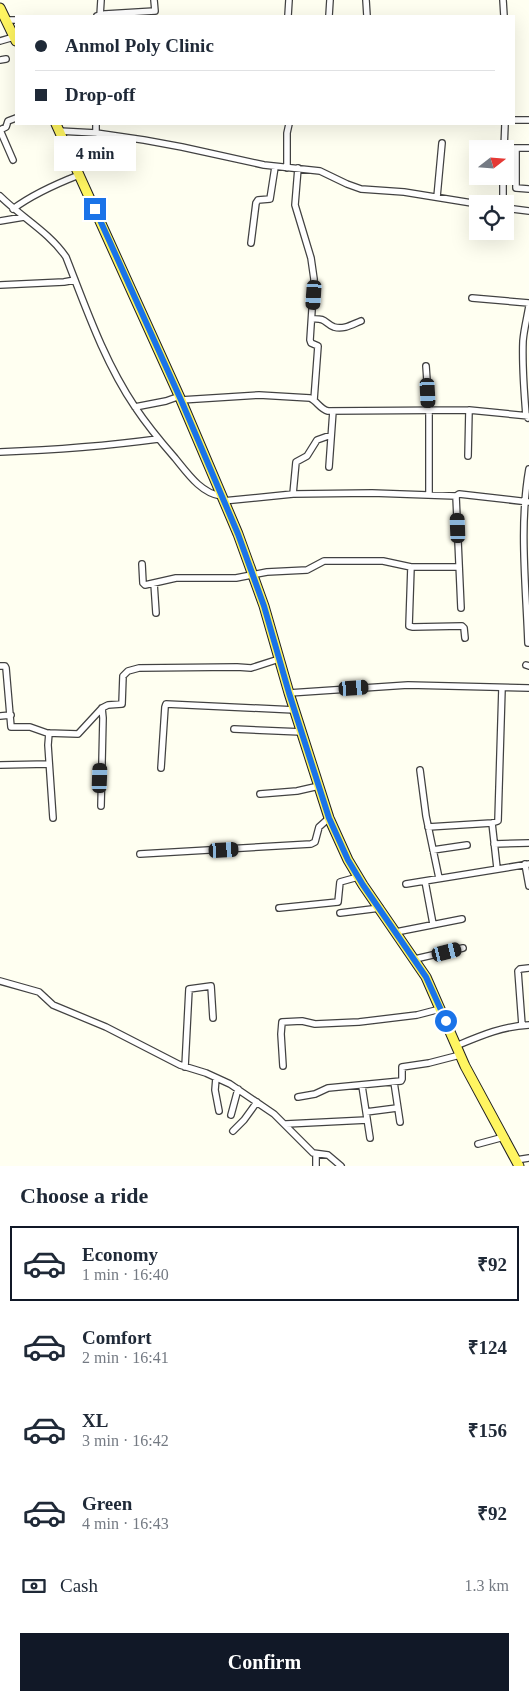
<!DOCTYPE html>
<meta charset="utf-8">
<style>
body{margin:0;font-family:Georgia,serif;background:#f6f6f7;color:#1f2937;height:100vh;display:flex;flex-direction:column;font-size:19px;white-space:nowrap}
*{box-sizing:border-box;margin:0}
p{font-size:16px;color:#747a83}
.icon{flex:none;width:28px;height:28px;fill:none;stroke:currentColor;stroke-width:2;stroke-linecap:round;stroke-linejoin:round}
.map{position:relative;height:1166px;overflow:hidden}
.side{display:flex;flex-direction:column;background:#fff;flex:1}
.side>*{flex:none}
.top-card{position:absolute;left:15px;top:15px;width:500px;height:110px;border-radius:0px;box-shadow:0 5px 20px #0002;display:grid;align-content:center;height:110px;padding:0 20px;background:#fff}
.needle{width:32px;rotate:73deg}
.controls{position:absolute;left:469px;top:140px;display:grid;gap:10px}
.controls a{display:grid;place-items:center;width:45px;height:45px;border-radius:0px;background:#fff;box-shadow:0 5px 20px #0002;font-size:25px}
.end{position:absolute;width:22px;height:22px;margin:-11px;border:6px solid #1a73e8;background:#fff;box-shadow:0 0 0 2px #fff}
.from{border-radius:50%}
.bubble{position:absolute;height:35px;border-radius:0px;background:#fff;box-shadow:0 5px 20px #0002;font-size:16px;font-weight:800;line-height:35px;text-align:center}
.car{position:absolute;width:15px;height:30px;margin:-15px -8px;border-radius:6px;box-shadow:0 0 4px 1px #0007;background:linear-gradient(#222 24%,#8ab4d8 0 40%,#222 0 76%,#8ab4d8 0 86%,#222 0)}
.top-card b{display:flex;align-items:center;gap:18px;height:48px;font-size:19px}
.top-card b+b{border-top:1px solid #e0e1e3}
.top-card i{width:12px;height:12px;background:#1f2937}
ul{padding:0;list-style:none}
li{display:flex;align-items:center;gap:15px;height:75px;margin:0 10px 8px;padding:0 10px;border:2px solid transparent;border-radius:0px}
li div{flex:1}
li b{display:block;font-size:19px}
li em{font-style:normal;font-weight:800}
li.selected{border-color:#111827}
li>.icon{width:45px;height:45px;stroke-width:1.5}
h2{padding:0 20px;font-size:22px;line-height:60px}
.pay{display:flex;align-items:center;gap:12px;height:55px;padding:0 20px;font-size:19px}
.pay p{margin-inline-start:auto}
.action{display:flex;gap:10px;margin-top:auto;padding:10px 20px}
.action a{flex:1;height:58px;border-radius:0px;background:#111827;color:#fff;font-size:20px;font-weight:800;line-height:58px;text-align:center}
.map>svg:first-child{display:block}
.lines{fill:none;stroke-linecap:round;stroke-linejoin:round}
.street-casing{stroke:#424242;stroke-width:8}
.primary-casing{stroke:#202020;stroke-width:11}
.street{stroke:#fff;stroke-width:5.5}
.primary{stroke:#fff561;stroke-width:9}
.route{stroke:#1a73e8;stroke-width:6}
</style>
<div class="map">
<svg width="529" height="1166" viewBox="0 0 529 1166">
<rect width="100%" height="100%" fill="#fffff1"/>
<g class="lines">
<g class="street-casing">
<path id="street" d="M366,0L367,16
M503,0L504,16
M97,16L105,14L155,11L154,0
M100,16L101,0
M288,16L289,0
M329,16L330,0
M6,20H16
M0,41L14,37
M0,60L6,59
M514,120H529
M59,131L96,133L144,140L182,147L264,165L320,171L347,184L361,189L404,192L478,204
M96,133V124
M504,148H529
M516,148V188L529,189
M504,149L505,124
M13,160L0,130L6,127L8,121L16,118
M287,168V133L289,124
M298,168L295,205L311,258L314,279L310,340L311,343L318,346L314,400
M0,196C21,217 49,232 66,257C86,308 104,361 135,407C147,425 161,442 175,458C188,474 201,493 221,496
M437,197L442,143
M503,204V176
M505,208L529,211
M13,209C33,194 56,184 79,175
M0,221L24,217
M251,243L256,203L258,200L270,199L275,167
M0,285L64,282L75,280
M472,298L529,303
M312,319C327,318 324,323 334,327C344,330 353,324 361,321
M426,366L429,410V495
M181,400L259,395L310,398C317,401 320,409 328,411L469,410L529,416
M135,407L166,401L180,396
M528,418L526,415C524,391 522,366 523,341C524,329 527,318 529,306
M0,452C53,450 106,446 158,439
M468,456L469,410
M329,467L333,411
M293,494L372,493L456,496L461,608
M456,496L459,494L529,502
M223,501L293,494L296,462L307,456L317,440L331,435
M142,564L143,583L145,585L176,578H236L267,572L307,570L324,561H383L411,567H459
M411,567L409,626L413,627L462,626L464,628L465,638
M154,583L156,613
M528,643C526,585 519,526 529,469
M526,665L529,666
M0,666H5L6,668L11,727H30L47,733L78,734L102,708L108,705L122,704L123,676L128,671L139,668L237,667L251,668L279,659
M289,693L408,685L529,688
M0,716L11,715
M234,729L302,732
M49,733L48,745L53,818
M0,765L49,764
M161,768L165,707L166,704L295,710
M420,770L426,816L439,878
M260,794L297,791L319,786
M101,806L103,718L102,708
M492,823L497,868
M428,827L492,823L498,821L502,688
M494,844L529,843
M433,850L467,845
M140,854L311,844L315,842L319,827L329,818
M525,864L529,886
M425,881L433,924
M406,884L529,864
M279,908L338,902L340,882L358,877
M340,913L380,908
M396,932L462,919
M415,959L463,948
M0,981L39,992L53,1005L106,1027L180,1065L206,1073L230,1084L274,1114L313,1153L328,1155L341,1166
M522,1025L518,971L520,969L529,968
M456,1046C480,1036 503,1026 529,1025
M283,1066L281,1034L282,1022L302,1021L315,1024L359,1022L417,1015L440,1009
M185,1067L189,989L211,986L213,1018
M216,1078L215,1090L219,1111
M394,1082L400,1122
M362,1086L370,1138
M298,1097L315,1094L328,1088L401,1081L402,1079V1067L429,1063L460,1055
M366,1112L397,1108
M231,1115L238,1089
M286,1124L367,1120
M233,1131L244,1120L257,1102
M478,1144L504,1137
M316,1155V1166
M516,1160L529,1158"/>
</g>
<g class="primary-casing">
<path id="primary" d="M0,8L16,41
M56,124L181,400L238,534L264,606L289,693L329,818L348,860L363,885L426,977L465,1066L519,1166"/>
</g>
<use href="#street" class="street"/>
<use href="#primary" class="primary"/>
</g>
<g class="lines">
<path class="route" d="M95,209L181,400L238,534L264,606L289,693L329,818L348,860L363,885L426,977L446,1021"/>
</g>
</svg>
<div class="controls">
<a><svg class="needle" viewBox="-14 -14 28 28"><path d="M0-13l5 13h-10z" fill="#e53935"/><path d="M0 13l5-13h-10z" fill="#747a83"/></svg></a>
<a><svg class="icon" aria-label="locate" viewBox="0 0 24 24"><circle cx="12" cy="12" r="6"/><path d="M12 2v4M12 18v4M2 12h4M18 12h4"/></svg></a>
</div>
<i class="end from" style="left:446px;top:1021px"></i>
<i class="end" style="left:95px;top:209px"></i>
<div class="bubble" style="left:54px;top:136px;width:82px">4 min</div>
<i class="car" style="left:314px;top:295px;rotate:184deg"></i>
<i class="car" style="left:428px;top:393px;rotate:177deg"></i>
<i class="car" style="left:458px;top:528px;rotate:358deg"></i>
<i class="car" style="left:354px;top:688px;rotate:86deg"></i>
<i class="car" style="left:100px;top:778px;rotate:2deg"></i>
<i class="car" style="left:224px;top:850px;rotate:87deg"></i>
<i class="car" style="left:447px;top:952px;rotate:76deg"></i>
<div class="top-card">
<b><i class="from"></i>Anmol Poly Clinic</b>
<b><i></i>Drop-off</b>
</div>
</div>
<section class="side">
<h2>Choose a ride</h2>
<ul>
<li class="selected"><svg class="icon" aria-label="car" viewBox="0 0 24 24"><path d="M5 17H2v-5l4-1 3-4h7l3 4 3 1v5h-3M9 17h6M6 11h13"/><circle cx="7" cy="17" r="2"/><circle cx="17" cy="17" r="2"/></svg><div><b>Economy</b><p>1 min · 16:40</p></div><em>₹92</em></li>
<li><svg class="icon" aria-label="car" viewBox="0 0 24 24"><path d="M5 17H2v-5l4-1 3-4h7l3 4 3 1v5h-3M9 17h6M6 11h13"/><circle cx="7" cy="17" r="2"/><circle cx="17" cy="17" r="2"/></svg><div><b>Comfort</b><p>2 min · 16:41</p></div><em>₹124</em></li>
<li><svg class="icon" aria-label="car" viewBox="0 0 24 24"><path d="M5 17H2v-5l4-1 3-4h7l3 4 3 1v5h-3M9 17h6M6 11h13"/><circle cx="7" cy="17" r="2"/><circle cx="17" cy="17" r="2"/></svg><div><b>XL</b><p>3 min · 16:42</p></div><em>₹156</em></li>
<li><svg class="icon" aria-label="car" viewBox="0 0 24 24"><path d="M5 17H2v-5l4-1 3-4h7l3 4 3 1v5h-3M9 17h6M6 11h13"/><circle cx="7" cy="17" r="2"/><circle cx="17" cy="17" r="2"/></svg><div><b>Green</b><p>4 min · 16:43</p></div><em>₹92</em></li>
</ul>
<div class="pay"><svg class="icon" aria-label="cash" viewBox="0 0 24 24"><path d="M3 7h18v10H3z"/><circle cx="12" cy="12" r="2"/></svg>Cash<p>1.3 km</p></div>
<div class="action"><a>Confirm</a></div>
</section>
